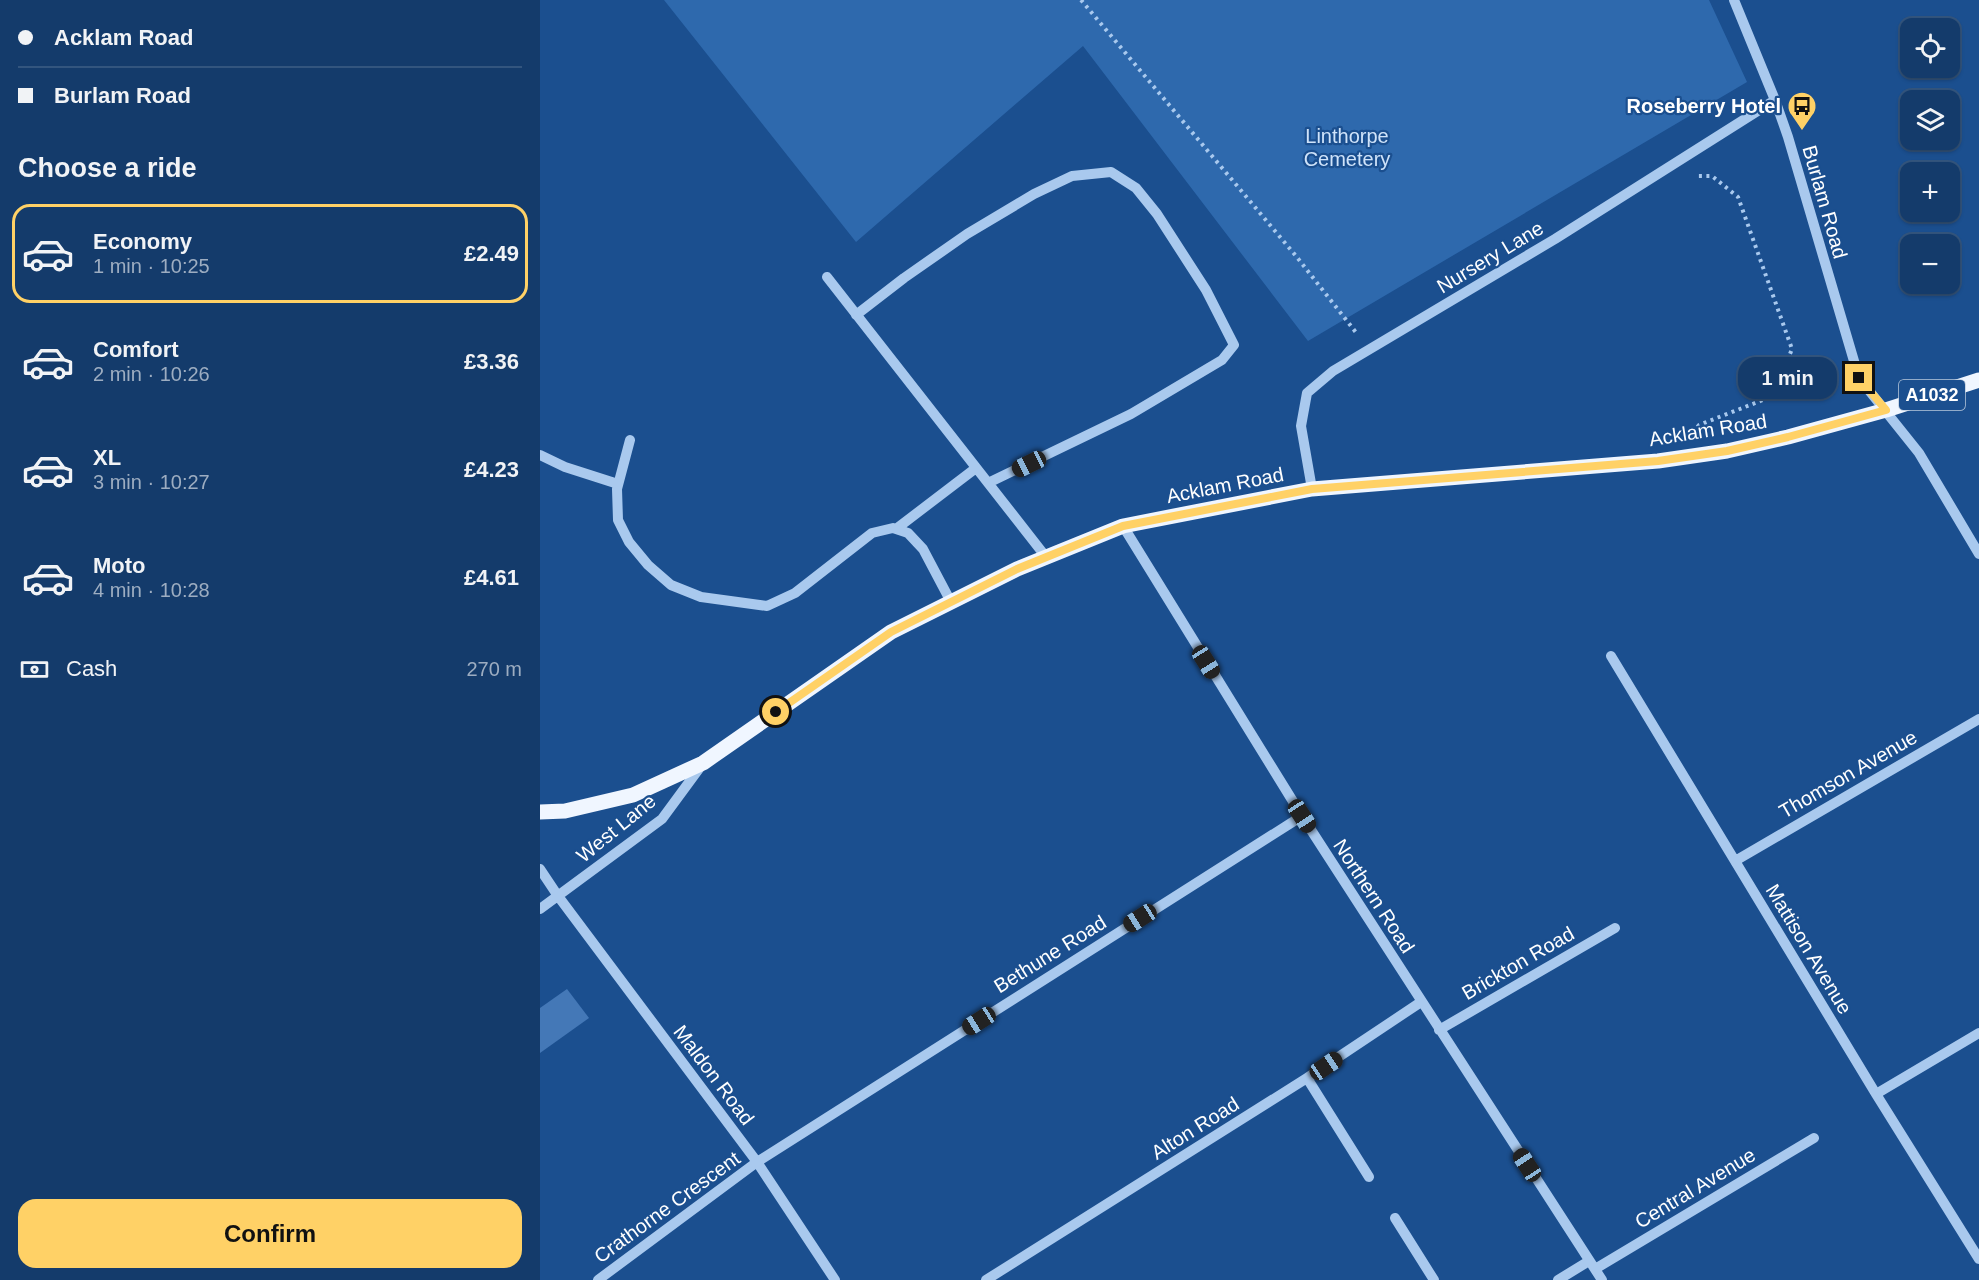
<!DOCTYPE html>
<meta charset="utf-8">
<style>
body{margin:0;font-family:Helvetica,sans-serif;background:#1d4271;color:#f1f3f6;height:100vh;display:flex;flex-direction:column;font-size:22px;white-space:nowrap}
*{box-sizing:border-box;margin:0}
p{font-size:20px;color:#9dadc1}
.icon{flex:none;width:33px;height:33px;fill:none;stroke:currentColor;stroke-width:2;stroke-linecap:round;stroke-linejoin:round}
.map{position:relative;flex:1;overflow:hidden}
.details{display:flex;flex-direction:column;background:#143b6b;width:540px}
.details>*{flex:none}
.hud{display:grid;align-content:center;height:132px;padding:0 18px;background:#143b6b}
.tools{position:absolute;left:1360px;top:18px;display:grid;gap:12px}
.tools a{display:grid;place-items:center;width:60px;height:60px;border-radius:12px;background:#143b6b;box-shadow:0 2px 4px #0004,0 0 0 2px #33557e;font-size:30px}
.end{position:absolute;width:27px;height:27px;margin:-14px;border:8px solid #ffd166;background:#111;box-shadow:0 0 0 3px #111}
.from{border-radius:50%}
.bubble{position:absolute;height:42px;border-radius:18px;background:#143b6b;box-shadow:0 2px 4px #0004,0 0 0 2px #33557e;font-size:20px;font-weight:700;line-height:42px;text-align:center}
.car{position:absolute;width:18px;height:36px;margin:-18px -9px;border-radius:8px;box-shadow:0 0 4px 2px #0007;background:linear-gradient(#222 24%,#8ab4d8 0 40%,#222 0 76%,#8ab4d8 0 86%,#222 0)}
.hud b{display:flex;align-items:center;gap:21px;height:57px;font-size:22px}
.hud b+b{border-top:2px solid #33557e}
.hud i{width:15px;height:15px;background:#f1f3f6}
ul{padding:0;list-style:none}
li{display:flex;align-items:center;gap:18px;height:99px;margin:0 12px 9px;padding:0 6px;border:3px solid transparent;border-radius:18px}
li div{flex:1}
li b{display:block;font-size:22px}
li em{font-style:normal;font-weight:700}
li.active{border-color:#ffd166}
li>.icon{width:54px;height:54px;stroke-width:1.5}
h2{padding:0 18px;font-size:27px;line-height:72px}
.pay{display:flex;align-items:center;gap:15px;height:66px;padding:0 18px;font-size:22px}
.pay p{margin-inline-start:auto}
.button{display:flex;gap:12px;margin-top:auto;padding:12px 18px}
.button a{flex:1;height:69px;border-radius:18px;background:#ffd166;color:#111;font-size:24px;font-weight:700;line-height:69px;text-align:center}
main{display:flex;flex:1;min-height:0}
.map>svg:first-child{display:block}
.green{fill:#2e69ad}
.building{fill:#4478b7}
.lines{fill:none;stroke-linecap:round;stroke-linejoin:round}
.path{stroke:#a9c9ee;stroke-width:4;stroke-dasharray:3 4.5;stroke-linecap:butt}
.minor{stroke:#a9c9ee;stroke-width:10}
.major{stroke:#f0f6ff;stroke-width:15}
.route{stroke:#ffd166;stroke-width:8}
.labels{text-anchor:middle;stroke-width:4.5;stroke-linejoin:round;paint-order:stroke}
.shield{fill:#1b4f8f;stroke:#bbcadd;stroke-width:1.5}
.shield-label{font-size:18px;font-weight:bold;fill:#fff}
.poi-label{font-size:20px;font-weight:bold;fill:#fff;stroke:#1b4f8f;text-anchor:end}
.park-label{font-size:20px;fill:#cfe3fa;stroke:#1b4f8f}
.street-label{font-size:20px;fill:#fff;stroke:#1b4f8f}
</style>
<main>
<section class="details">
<div class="hud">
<b><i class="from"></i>Acklam Road</b>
<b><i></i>Burlam Road</b>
</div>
<h2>Choose a ride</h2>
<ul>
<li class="active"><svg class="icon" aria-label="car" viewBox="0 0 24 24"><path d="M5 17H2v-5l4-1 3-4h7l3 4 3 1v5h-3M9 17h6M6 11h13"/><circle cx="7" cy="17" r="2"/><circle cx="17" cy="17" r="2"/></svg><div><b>Economy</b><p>1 min · 10:25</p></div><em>£2.49</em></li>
<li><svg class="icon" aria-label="car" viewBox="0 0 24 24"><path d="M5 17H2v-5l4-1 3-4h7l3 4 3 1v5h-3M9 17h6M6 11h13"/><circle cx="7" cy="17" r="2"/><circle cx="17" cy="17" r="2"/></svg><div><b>Comfort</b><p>2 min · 10:26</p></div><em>£3.36</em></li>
<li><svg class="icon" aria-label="car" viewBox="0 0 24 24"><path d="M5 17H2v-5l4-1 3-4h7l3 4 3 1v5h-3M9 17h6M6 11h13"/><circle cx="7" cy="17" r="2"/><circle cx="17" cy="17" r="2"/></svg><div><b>XL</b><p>3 min · 10:27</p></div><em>£4.23</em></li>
<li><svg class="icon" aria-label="car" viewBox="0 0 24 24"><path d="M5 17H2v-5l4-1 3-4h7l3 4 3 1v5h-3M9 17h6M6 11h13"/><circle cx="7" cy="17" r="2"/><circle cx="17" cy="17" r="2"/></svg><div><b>Moto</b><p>4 min · 10:28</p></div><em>£4.61</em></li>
</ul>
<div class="pay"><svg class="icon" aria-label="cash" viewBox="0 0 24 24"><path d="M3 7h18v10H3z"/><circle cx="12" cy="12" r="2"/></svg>Cash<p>270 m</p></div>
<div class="button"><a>Confirm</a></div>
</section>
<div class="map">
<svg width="1439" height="1280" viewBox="0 0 1439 1280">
<rect width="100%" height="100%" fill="#1b4f8f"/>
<path class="green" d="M124,0H1169L1207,82L768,341L543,46L316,242Z"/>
<path class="building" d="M27,989L49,1018L0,1053V1008Z"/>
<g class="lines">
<path class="path" d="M541,0L756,256L818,335
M1153,433L1159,425L1233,396L1252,349L1198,197L1172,176H1155"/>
<path class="minor" d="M1194,0L1235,100L1248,137L1319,378L1379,453L1439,554
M287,277L506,557
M316,315L364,278L427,234L494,194L532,176L571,172L596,188L617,214L666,290L694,345L682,360L591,414L448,483
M90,440L77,489L78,520L89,542L108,565L131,585L161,597L227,606L255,593L332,533L353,528L368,533L383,549L411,602
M0,455L25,467L78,484
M772,489L761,426L767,393L793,371L1015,239L1235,100
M583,526L762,816L1062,1280
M356,529L436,468
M1071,656L1336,1094L1439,1259
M1195,861L1439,719
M0,869L18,896L217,1162L295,1280
M0,909L122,819L161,766
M899,1030L1075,928
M767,1078L829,1177
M1336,1094L1439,1033
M855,1218L894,1280
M1055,1269L1274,1138
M58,1280L217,1162L762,816
M446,1280L767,1078L881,1002
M1018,1280L1049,1261"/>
<path class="major" d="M0,812L25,811L93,795L163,763L351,632L477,569L583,526L772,489L1118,461L1187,451L1248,437L1346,410L1439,380"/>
</g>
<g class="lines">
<path class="route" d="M236,712L351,632L477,569L583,526L772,489L1118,461L1187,451L1248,437L1346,410L1319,378"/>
</g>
<defs>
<g id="bus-pin" transform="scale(1.5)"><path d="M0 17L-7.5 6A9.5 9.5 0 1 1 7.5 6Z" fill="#ffd166" stroke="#1b4f8f"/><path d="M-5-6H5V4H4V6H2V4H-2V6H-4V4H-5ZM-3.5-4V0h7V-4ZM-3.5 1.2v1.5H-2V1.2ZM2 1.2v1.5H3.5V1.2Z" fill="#111"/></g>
</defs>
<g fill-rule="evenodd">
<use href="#bus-pin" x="1262" y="106"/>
</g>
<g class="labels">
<rect class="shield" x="1359" y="380" width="66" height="30" rx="4.5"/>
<g class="shield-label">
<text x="1392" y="401">A1032</text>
</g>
<g class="poi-label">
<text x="1241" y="113">Roseberry Hotel</text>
</g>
<g class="park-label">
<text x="807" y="143">Linthorpe<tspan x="807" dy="23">Cemetery</tspan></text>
</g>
<g class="street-label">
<text transform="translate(1285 202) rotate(74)" y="7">Burlam Road</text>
<text transform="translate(950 257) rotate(-31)" y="7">Nursery Lane</text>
<text transform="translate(1168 430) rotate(-9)" y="7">Acklam Road</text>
<text transform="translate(685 485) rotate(-11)" y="7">Acklam Road</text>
<text transform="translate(1308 774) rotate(-30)" y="7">Thomson Avenue</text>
<text transform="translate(76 828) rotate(-39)" y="7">West Lane</text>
<text transform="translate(834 896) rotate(57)" y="7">Northern Road</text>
<text transform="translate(1269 949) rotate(59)" y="7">Mattison Avenue</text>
<text transform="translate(510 954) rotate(-32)" y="7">Bethune Road</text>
<text transform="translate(978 963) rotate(-30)" y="7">Brickton Road</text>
<text transform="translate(174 1075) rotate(53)" y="7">Maldon Road</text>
<text transform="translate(655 1128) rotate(-32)" y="7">Alton Road</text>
<text transform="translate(1155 1188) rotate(-31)" y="7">Central Avenue</text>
<text transform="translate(127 1207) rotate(-36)" y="7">Crathorne Crescent</text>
</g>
</g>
</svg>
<div class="tools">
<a><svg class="icon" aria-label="locate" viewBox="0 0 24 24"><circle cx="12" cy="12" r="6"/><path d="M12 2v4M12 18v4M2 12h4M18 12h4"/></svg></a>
<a><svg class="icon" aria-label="layers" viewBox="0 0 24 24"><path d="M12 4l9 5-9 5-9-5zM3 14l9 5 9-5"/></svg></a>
<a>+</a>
<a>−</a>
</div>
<i class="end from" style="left:236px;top:712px"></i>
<i class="end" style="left:1319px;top:378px"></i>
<div class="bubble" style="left:1198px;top:357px;width:99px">1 min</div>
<i class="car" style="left:489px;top:464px;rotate:244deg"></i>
<i class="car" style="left:666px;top:662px;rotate:148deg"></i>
<i class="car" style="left:762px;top:816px;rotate:147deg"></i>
<i class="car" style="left:600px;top:918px;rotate:238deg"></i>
<i class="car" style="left:439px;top:1021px;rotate:238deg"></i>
<i class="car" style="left:786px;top:1066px;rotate:56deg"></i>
<i class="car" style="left:987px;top:1165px;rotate:327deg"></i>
</div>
</main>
